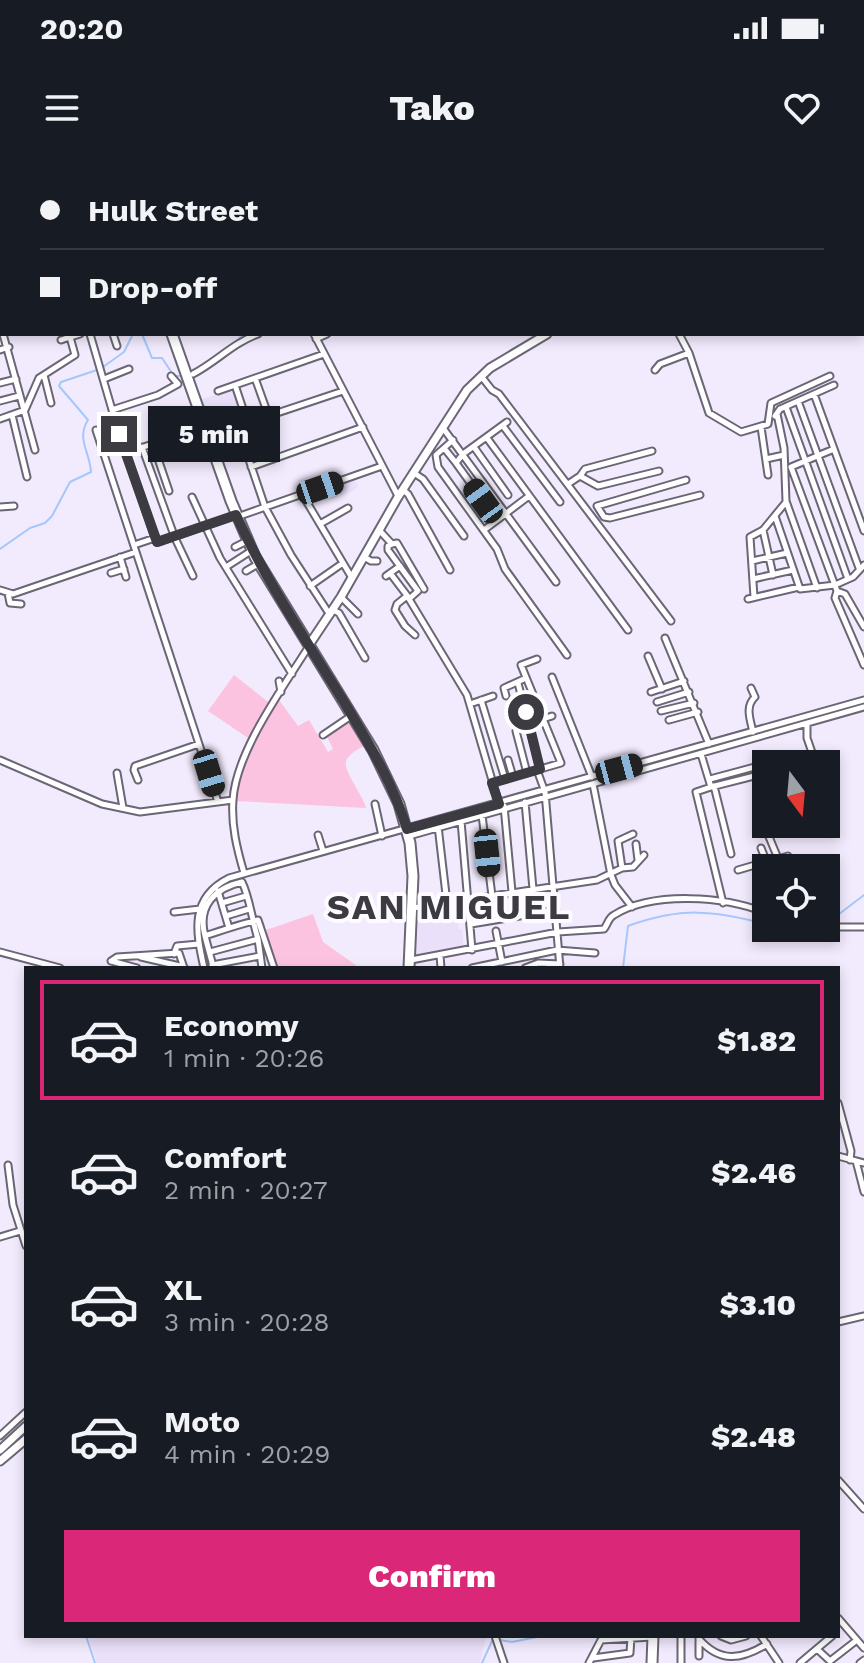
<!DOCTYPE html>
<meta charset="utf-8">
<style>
body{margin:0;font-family:"Work Sans",sans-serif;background:#20242c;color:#f1f3f6;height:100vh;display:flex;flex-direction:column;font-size:30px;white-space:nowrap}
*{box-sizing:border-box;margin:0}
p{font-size:26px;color:#9ea1a6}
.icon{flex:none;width:44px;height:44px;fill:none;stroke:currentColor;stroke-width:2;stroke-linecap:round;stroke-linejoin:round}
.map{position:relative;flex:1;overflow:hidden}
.panel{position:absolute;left:24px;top:806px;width:816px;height:672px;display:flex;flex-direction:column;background:#171b24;border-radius:0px;box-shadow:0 4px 12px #0003}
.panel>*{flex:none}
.hud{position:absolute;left:0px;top:0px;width:864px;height:176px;box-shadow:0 4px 12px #0003;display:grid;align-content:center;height:176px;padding:0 40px;background:#171b24}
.needle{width:52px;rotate:164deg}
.controls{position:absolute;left:752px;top:590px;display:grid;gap:16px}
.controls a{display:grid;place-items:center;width:88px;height:88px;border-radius:0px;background:#171b24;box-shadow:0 4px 12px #0003;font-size:40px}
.end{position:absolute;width:36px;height:36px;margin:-18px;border:10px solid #3d3b42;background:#fff;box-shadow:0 0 0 4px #fff}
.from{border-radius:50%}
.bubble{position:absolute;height:56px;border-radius:0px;background:#171b24;box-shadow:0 4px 12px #0003;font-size:26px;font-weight:800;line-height:56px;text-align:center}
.car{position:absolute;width:24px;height:48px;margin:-24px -12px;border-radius:10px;box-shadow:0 0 6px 2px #0007;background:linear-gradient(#222 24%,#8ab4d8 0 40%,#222 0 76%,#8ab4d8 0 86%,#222 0)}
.hud b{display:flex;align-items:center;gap:28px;height:76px;font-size:30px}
.hud b+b{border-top:2px solid #363941}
.hud i{width:20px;height:20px;background:#f1f3f6}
ul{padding:14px 0 0;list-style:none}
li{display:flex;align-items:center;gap:24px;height:120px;margin:0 16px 12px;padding:0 24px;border:4px solid transparent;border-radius:0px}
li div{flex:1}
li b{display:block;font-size:30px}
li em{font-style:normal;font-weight:800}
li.selected{border-color:#db2777}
li>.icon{width:72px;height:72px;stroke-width:1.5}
.cta{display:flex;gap:16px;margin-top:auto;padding:16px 40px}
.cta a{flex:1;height:92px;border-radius:0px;background:#db2777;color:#fff;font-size:32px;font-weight:800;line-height:92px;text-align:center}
.status{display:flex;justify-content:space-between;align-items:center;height:56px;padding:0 40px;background:#171b24;direction:ltr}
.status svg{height:22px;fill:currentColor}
header{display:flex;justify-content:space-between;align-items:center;height:104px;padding:0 40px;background:#171b24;font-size:36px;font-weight:800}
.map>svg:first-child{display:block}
.built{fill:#eae0fa}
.green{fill:#fbc3df}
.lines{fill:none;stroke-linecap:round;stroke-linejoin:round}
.stream{stroke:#a5c7fc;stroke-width:2}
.minor-casing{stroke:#6b6575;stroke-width:9}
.major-casing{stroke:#6b6575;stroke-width:11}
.highway-casing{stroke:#6b6575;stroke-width:13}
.minor{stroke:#fff;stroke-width:5}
.major{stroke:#fff;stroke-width:7}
.highway{stroke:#fff;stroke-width:9}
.route{stroke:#3d3b42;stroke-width:10}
.labels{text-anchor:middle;stroke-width:8;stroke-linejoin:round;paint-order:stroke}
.district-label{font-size:36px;font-weight:bold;letter-spacing:2px;fill:#3d3b42;stroke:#fdfbff}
</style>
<div class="status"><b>20:20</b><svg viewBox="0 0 49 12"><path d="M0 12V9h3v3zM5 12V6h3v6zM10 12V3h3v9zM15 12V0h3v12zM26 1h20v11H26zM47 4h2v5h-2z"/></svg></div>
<header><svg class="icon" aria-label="menu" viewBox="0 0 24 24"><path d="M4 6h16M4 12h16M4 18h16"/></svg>Tako<svg class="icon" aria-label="heart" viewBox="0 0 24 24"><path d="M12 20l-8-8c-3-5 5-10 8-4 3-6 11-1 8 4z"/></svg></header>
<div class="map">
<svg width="864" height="1503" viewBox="0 0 864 1503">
<rect width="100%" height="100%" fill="#f2ebfe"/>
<path class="built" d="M234,229L246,263L211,274L199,240Z
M354,318L358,326L354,331L331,339L328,327Z
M451,748L453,756H458L459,769H462L464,789L416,797L419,751Z
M88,1476H486V1477L480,1503H97Z"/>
<path class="green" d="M234,515L272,545L251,580L208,551Z
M279,540L298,566L309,560L328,592L333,589L327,577L350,558L366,585C360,588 348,594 346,601C343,611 363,635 366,648L235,641C241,603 259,573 279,540Z
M313,754L323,782L360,808H278L266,770Z"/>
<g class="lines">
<path class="stream" d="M437,2L439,0
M142,174L152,198H162L174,216H184
M236,182L243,174
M103,207L124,192L133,174
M0,389L30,368L45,363L52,356L70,322L91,312C90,292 76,279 88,260L59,226L61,222L97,210
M826,764L864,735
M788,768C802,771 807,778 821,768
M623,808L628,766C681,747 713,750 766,764
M86,1476L95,1503
M500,1480L512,1482L542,1476
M482,1503L493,1479"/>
<g class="minor-casing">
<path id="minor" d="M109,0L110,2
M135,0L136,2
M160,0L161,2
M182,0L183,2
M196,0L197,2
M210,0L211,2
M226,0L227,2
M273,0L274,2
M623,0L624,2
M258,2L259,0
M3,174L35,290
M90,174L115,260L155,378
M113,174L117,186
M314,174L398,336
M679,174L689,193L709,253L741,272L768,264L771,243L830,216
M316,179L327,174
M61,180L70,177L69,174
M0,190L9,187
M655,210L660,204L689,193
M193,214C216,202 233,183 258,174
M44,215L51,243
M481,216L492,230L499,234L671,461
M255,218L269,257
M104,219L129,209
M0,223L16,219
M235,225L248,264
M218,231L324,194
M814,234L864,371
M0,241L19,236
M798,241L859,408
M786,247L848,419
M112,250L158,235L178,224L171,216
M777,254L784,288L786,341L817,428
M12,255L27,317
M775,256L780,249L834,225
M0,259L25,250L39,218L75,195L70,177L80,174
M503,266L560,342
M238,267L265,347L291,395L330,455
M761,267L768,315
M443,268L556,422
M208,276L343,231
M487,278L628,470
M453,280L436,295L438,307L497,389L505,409L567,495
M153,284L169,331
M142,287L175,378L193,416
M474,287L508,335
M444,288L456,303
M126,293L164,280
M766,299L784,295
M251,307L363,267
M791,307L837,431L835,438L864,505
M791,307L834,289
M414,313L423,319L464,376
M580,316L585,309L652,291
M686,320L597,346L604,357L610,358L700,335
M568,324L580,316L598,326L659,311
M403,330L408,334L450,410
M302,334L352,418
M192,337L220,398L292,514
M0,347L14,346
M775,356L800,429L835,425L853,417L864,405
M237,357L382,306
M497,360L456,303L463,294L507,262
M320,364L348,348
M484,370L529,336
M763,370L773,415
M380,371L392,384L388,386V390L418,431L409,439L467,535L499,644
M392,384L397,383L424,429
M134,385L155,378L159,382L236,355
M235,387L247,381
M136,392L218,642
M120,397L126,417
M364,397L371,401H377
M752,401L787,393
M226,407L251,391
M246,411L258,404
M111,413L124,409
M390,413L409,438
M386,416L400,406
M753,419L793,410
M310,426L343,403
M0,430L13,434L136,392L96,270
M837,431L845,434L864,467
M8,433L10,443L21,444
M407,436L397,444L395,450L405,466L415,475
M341,437L358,454
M754,437L750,377L763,370L786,342
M748,439L799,427
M333,450L339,453L365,498
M665,478L709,584
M648,496L662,529
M552,517L592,617
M279,521L281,532
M518,523L540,609
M751,528L755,537C745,546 750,559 753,572
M651,532L684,521
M506,536L504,528L526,518
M481,540L505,619
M657,542L689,532
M470,544L493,536
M661,551L694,543
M543,559L552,556
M669,560L698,552
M807,563V578L816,604
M516,571L527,613
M323,575L351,556
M701,594L711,627L766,613
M0,600L102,644L140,652L233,640
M508,600L513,617
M537,610L545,632L560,808
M117,613L123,648
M710,619L766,604
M138,620L134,610L135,606L199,584
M492,623L561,603L521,505L537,499
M593,624L611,715L615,725L632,747
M714,626L731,694
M711,627L696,632L723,743
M525,642L533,729
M375,644L382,676
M504,646L512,732
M482,655L492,736
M461,661L472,790
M438,666L447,743
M767,672L782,708
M318,675L323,691
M409,676L864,547
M636,684L638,700
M761,688L769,708
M778,699L788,696L794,708
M622,708L633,707L644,695
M738,710L755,705L766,728
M244,713C237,689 231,665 233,640C236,591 283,528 309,486
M218,731L229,768
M222,743L246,736
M413,748L597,720L622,708L618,681L633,674
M174,752L200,749
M226,756L249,749
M471,764L556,750
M826,767H864
M496,771L502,802
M205,776L213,806
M258,779L262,808
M0,792L60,808
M210,792L258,779C252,761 250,738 242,722C215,728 197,746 205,776C223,770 240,764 258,760L274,808
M174,794L177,786L199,784
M440,795L441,808
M141,797L184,807
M411,800L558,772L604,769C608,764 608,758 614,755C653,731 725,736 766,753
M111,801L117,797L179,793L184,808
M111,801L137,808
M212,805L260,796
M204,808C196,772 189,738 229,718L864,540
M472,808L557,790L595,793
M525,808L538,803L560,804
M838,943L851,991L850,1000
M838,996L864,1003
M856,1001L864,1032
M8,1005L13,1045L26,1086
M0,1077L20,1071
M838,1162L864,1156
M0,1276L26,1252
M838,1320L864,1349
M838,1458L864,1488
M495,1476L504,1503
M721,1476L731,1480L746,1476
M761,1476L779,1503
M699,1479C720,1503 741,1500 767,1484
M817,1489L830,1501L857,1480
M699,1496V1481
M593,1498L630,1493L631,1477
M589,1503L601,1480L652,1477
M681,1503V1476
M800,1503L832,1476
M860,1503L864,1500"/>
</g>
<g class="major-casing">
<path id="major" d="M827,2L831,0
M309,485L341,437L398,337L467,230L490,208L547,174
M0,1290L26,1266
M0,1301L26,1279"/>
</g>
<g class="highway-casing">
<path id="highway" d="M86,0L88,2
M172,174L231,341L255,397L373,590L399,644L410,683L413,716L409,808
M652,1503L653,1476"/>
</g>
<use href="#minor" class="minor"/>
<use href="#major" class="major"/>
<use href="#highway" class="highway"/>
</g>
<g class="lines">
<path class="route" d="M119,274L157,382L236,355C266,421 306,480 344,542C369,584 393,623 407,669L499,644L492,623L540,609L526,552"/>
</g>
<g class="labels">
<g class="district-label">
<text x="449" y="759">SAN MIGUEL</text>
</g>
</g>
</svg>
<div class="controls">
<a><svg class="needle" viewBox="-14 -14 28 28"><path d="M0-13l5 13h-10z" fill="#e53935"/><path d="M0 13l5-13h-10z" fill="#9ea1a6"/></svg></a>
<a><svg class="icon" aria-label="locate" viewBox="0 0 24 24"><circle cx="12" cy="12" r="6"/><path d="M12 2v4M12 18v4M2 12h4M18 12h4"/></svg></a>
</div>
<i class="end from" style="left:526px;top:552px"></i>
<i class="end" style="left:119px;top:274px"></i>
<div class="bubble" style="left:148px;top:246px;width:132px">5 min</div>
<i class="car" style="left:320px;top:328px;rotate:71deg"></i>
<i class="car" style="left:483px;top:341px;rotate:324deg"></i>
<i class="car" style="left:619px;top:609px;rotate:75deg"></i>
<i class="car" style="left:209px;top:613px;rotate:163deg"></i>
<i class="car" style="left:487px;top:693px;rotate:174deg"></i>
<div class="hud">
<b><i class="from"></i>Hulk Street</b>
<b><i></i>Drop-off</b>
</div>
<section class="panel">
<ul>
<li class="selected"><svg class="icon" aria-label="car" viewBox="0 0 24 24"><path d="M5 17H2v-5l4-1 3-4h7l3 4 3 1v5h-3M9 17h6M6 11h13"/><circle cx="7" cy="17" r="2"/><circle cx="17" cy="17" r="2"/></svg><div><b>Economy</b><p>1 min · 20:26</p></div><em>$1.82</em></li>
<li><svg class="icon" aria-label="car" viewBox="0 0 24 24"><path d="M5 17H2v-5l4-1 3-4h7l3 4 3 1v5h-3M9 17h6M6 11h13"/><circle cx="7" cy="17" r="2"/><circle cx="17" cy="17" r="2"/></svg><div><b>Comfort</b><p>2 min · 20:27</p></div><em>$2.46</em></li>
<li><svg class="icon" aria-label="car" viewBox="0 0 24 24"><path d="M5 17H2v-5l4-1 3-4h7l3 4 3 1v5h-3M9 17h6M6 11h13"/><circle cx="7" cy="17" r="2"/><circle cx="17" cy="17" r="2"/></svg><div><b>XL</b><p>3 min · 20:28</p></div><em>$3.10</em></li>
<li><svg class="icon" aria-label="car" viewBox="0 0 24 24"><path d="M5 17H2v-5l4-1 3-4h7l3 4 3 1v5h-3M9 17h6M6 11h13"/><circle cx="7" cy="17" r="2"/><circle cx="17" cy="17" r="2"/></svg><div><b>Moto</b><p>4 min · 20:29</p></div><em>$2.48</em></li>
</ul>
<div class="cta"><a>Confirm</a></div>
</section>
</div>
